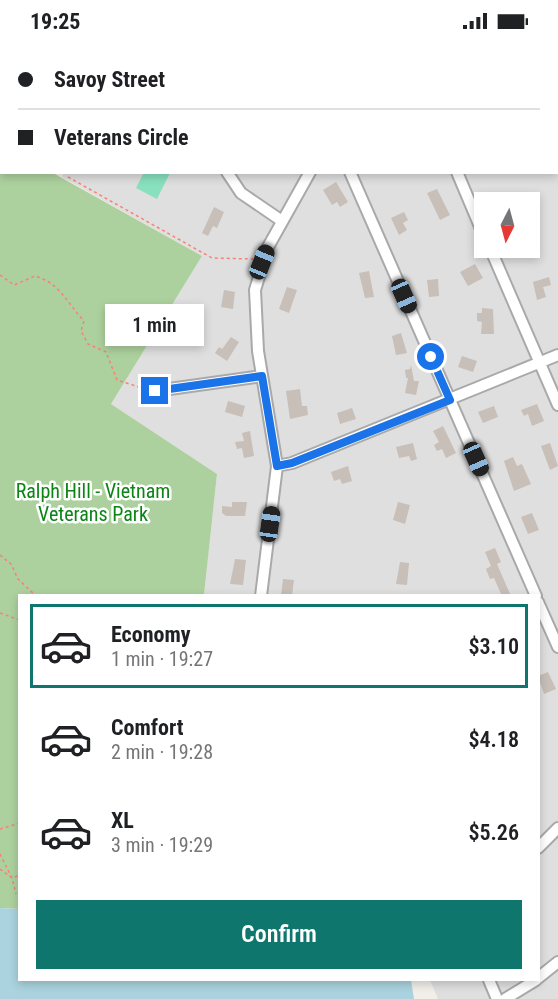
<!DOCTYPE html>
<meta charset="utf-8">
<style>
body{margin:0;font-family:"Roboto Condensed",sans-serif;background:#f2f2f2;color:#202124;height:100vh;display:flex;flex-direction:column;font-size:22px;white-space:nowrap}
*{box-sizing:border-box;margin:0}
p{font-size:20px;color:#757577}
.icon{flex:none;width:33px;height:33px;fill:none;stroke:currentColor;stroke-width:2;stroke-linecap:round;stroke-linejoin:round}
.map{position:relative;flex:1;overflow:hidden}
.sheet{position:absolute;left:18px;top:552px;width:522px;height:387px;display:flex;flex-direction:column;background:#fff;border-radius:0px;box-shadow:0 3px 9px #0003}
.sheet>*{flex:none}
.banner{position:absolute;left:0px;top:0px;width:558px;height:132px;box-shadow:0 3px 9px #0003;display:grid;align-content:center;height:132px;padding:0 18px;background:#fff}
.needle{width:39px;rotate:186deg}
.fabs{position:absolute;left:474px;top:150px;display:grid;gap:12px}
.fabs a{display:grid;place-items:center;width:66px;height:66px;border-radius:0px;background:#fff;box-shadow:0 3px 9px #0003;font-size:30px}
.end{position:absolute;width:27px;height:27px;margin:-14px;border:8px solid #1a73e8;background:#fff;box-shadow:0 0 0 3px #fff}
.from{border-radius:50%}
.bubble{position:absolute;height:42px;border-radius:0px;background:#fff;box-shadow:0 3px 9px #0003;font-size:20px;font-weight:600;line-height:42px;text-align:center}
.car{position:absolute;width:18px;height:36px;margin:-18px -9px;border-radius:8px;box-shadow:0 0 4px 2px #0007;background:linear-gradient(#222 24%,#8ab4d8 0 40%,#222 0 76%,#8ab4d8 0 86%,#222 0)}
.banner b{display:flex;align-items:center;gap:21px;height:57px;font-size:22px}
.banner b+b{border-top:2px solid #e0e0e0}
.banner i{width:15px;height:15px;background:#202124}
ul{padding:10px 0 0;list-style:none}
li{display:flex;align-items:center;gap:18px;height:84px;margin:0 12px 9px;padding:0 6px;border:3px solid transparent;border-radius:0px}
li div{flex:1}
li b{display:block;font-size:22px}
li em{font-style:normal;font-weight:600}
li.active{border-color:#0f766e}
li>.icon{width:54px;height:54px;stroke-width:1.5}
.button{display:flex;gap:12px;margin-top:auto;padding:12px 18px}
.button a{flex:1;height:69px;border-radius:0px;background:#0f766e;color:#fff;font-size:24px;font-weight:600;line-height:69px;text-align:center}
.status{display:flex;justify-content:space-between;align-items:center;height:42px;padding:0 30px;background:#fff;direction:ltr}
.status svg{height:16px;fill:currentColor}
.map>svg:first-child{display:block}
.residential{fill:#e0dfdf;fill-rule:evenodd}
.forest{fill:#add19e}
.pitch{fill:#88e0be}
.water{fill:#aad3df}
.building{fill:#c7bfb8}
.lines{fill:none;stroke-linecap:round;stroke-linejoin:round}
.street-casing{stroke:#a9a9a9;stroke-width:14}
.path{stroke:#fa8072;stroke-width:1.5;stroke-dasharray:3 3;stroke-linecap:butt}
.street{stroke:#fff;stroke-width:10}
.route{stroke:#1a73e8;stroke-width:8}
.labels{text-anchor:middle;stroke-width:5;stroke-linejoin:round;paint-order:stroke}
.park-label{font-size:20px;fill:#0c8416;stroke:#fff}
</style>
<div class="status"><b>19:25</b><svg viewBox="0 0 49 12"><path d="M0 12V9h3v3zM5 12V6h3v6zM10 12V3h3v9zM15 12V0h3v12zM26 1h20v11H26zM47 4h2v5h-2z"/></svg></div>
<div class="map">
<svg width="558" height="957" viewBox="0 0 558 957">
<rect width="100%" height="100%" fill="#f2efe9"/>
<path class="residential" d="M32,0H558V957H438L430,938H538V554L204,553L217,432L111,362L202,214L62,135L64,130H556V2ZM484,160H530V206H484Z"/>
<path class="forest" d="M0,0L35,1L2,2V130L53,131L202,214L111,362L217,432L204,553L20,554L19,867L0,866Z"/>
<path class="pitch" d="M144,130L170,131L157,157L136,146Z"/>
<path class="water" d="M0,866L19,867L20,938H411L414,957H0Z"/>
<path class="building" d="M336,140L348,160L340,165L337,160L332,163L323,148Z
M437,147L450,173L440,178L427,151Z
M214,165L224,170L217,186L213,184L208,194L202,191Z
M404,170L408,178L403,181L407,188L399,193L391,176Z
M475,222L483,236L468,244L460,230Z
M369,229L374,255L365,256L359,231Z
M549,235L551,243L543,245L546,255L537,258L533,240Z
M438,237L439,254L429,255L427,238Z
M287,245L297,248L289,271L279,267Z
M224,248L235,250L233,267L221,265Z
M482,266L493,267L494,292H481L482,280L477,279V271H482Z
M401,291L407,311L396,313L392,294Z
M231,295L239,300L227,319L215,311L219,305L222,307Z
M462,314L477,319L473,330L458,325Z
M411,323L414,339H419L416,353L405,351L408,336H406L405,328L410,327Z
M300,347L302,364H307L308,373L290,377L286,349Z
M228,359L245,364L242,375L225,370Z
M537,362L544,379L532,384L528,372L524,374L521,368Z
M494,364L498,375L483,381L478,370Z
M352,366L356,377L340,382L337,371Z
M443,384L456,411L446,416L442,407L437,409L434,403L439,400L433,389Z
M250,389L254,414L244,416L242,406L237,407L235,400L244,399L242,391Z
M413,401L417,417L411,419L409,414L399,416L396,405Z
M550,401L558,424L550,428L541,404Z
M513,415L517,424L522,422L531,442L514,449L504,419Z
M348,424L352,439L342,442L340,437L334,439L331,430Z
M232,460H247L245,474H226L222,471V464L232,465Z
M398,460L410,463L405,482L393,478Z
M532,471L539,488L528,492L521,475Z
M495,506L501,520L497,522L511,554H502L494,536L490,537L486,527L491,524L485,510Z
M235,517L246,518L243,543L230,542Z
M400,520L409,521L407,543L396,542Z
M283,537L294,538L292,554H281Z
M548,630L556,647L544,652L538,634Z"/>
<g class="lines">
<g class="street-casing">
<path id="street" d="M186,0V2
M408,0V2
M384,2L385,0
M227,130L241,151L282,179
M350,130L536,554
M457,130L484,194
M490,206L558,363
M155,349L262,334
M277,424L292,421L558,313
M261,554L277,424L258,309L255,248L268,205L310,130
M538,560L558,605
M538,806L558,786
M538,936L558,920
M489,938L497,957
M505,957L536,938"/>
</g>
<path class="path" d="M2,0L3,2
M47,2L49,0
M0,101H2
M68,135L212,216L253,217
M0,233L14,243L35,234C60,241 67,261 84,279L81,289L88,302L106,310L117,338L145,347
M0,513L11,522L18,537L36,554
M0,571L20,578
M0,787L20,781
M0,812L12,836L16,852
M0,827L12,836L20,833"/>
<use href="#street" class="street"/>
</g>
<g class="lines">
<path class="route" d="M155,349L262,334L277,424L292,421L450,358L431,315"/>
</g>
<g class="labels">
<g class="park-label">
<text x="93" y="456">Ralph Hill - Vietnam<tspan x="93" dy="23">Veterans Park</tspan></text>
</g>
</g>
</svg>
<div class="fabs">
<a><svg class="needle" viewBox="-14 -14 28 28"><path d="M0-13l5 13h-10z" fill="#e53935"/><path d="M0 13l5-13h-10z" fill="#757577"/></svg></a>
</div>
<i class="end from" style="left:431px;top:315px"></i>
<i class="end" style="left:155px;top:349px"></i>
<div class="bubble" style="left:105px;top:262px;width:99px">1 min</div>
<i class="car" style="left:262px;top:220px;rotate:22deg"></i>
<i class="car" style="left:404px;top:254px;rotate:156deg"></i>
<i class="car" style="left:476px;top:417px;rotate:156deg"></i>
<i class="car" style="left:270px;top:482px;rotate:8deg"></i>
<div class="banner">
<b><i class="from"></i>Savoy Street</b>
<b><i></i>Veterans Circle</b>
</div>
<section class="sheet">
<ul>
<li class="active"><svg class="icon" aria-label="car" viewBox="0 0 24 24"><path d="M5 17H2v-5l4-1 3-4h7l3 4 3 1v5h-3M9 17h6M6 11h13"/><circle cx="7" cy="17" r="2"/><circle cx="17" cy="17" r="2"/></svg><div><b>Economy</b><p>1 min · 19:27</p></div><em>$3.10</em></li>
<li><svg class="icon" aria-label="car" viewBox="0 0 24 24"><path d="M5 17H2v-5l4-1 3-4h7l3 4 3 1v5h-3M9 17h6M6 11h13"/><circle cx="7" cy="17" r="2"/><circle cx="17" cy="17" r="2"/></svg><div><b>Comfort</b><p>2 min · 19:28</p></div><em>$4.18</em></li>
<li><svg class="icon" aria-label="car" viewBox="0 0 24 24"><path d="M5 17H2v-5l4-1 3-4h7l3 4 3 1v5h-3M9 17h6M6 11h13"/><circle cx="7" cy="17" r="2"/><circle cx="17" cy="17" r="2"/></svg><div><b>XL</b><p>3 min · 19:29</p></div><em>$5.26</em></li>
</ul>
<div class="button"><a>Confirm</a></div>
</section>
</div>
